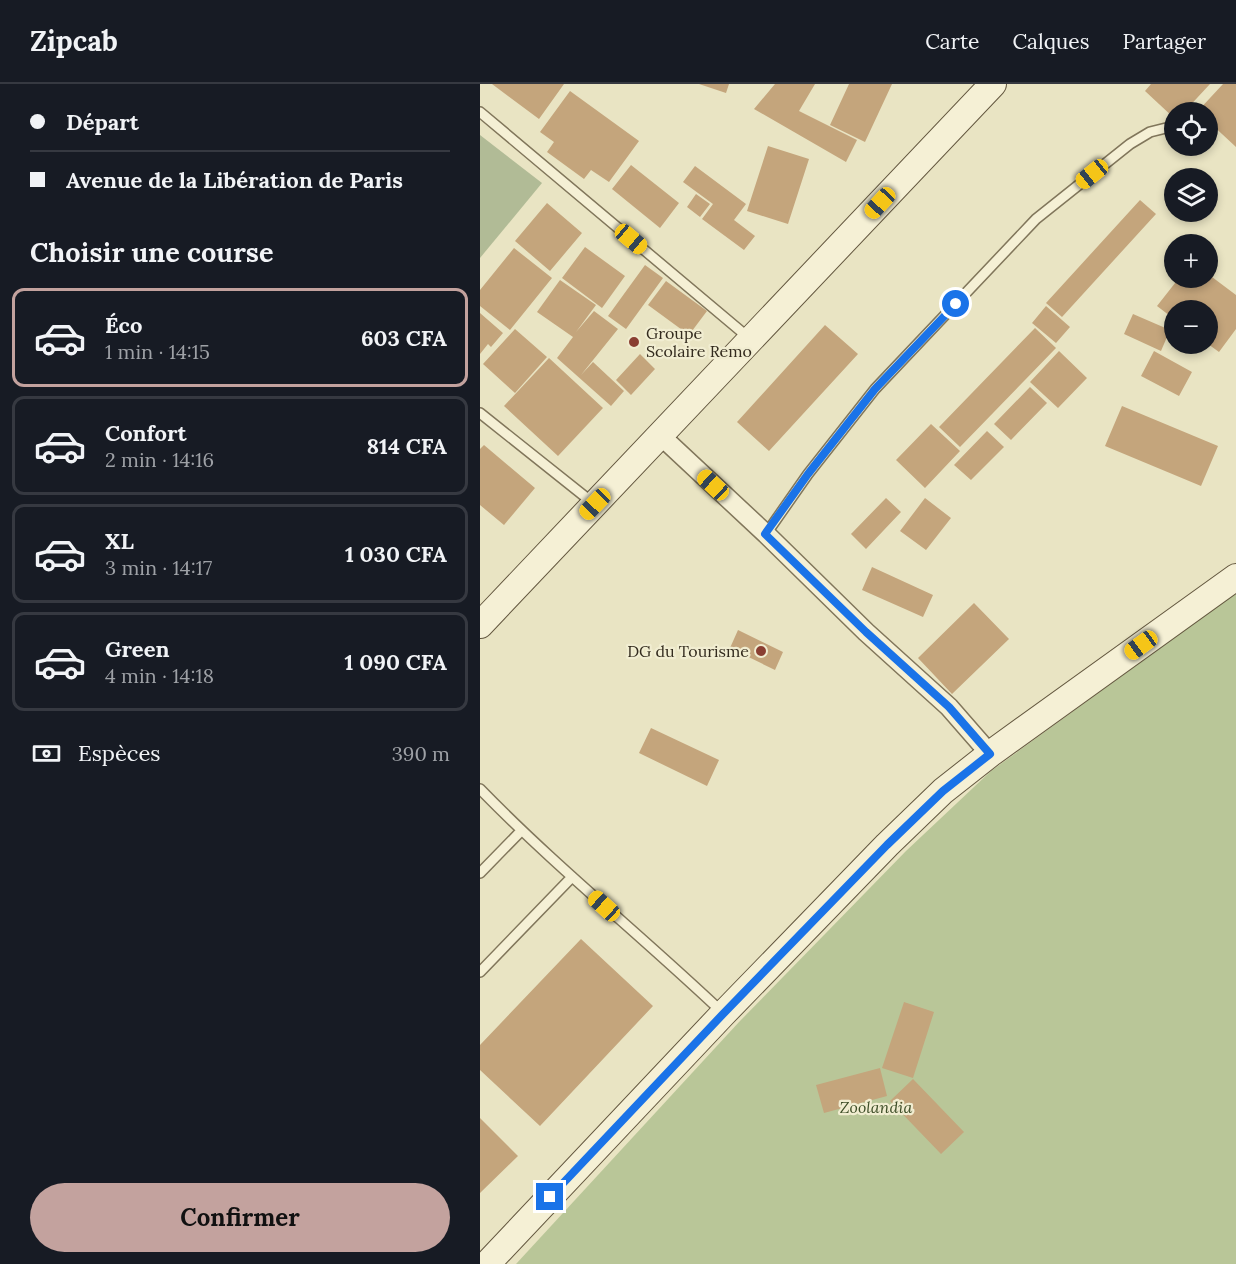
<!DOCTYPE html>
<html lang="fr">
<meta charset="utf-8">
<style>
body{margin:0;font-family:Lora,serif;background:#242831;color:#f1f3f6;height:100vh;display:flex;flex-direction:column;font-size:22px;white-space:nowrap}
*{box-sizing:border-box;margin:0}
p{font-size:20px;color:#9ea1a6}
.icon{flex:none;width:33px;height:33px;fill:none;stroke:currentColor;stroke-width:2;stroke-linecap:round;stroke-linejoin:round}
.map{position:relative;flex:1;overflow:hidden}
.side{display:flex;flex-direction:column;background:#171b24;width:480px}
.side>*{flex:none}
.guide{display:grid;align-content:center;height:132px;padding:0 30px;background:#171b24}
.buttons{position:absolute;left:684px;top:18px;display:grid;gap:12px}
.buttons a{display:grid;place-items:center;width:54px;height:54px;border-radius:50%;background:#171b24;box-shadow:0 3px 9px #0003;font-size:30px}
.end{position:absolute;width:27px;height:27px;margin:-14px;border:8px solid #1a73e8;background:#fff;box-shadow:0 0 0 3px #fff}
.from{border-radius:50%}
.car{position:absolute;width:18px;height:36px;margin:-18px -9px;border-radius:8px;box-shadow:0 0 4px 2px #0007;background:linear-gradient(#f5c518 24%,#345 0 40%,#f5c518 0 76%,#345 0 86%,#f5c518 0)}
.guide b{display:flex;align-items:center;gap:21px;height:57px;font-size:22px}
.guide b+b{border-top:2px solid #363941}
.guide i{width:15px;height:15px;background:#f1f3f6}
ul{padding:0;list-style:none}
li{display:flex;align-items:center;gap:18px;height:99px;margin:0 12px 9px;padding:0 18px;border:3px solid #363941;border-radius:12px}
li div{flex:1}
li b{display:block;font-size:22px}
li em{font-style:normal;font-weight:700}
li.on{border-color:#c3a29e}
li>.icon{width:54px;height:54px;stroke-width:1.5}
h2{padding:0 30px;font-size:27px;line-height:72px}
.pay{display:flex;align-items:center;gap:15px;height:66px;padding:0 30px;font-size:22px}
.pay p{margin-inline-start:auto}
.action{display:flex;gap:12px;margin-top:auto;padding:12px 30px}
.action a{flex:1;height:69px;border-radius:36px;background:#c3a29e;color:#111;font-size:24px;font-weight:700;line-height:69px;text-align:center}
header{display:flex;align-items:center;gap:36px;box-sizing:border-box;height:84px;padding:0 30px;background:#171b24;border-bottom:2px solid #363941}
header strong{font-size:28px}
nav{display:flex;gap:33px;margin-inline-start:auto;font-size:21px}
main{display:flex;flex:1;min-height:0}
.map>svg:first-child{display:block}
.green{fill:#b9c698}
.cemetery{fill:#b1bb96}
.building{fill:#c4a57c}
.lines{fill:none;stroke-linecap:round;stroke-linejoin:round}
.lane-casing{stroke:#81765b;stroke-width:12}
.street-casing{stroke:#81765b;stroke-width:21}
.secondary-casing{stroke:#63573f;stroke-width:28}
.lane{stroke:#f5f0d5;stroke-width:9}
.street{stroke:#f5f0d5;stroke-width:18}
.secondary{stroke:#f5f0d5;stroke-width:26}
.route{stroke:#1a73e8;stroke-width:8}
.poi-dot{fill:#8a3f32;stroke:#f1edd1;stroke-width:2}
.labels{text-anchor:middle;stroke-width:4.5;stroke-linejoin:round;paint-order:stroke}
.poi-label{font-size:16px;fill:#332b1e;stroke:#f1edd1;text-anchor:start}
.park-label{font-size:16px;font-style:italic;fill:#3d4d27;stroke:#f1edd1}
</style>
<header>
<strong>Zipcab</strong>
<nav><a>Carte</a><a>Calques</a><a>Partager</a></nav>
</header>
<main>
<section class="side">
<div class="guide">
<b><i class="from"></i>Départ</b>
<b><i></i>Avenue de la Libération de Paris</b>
</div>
<h2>Choisir une course</h2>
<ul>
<li class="on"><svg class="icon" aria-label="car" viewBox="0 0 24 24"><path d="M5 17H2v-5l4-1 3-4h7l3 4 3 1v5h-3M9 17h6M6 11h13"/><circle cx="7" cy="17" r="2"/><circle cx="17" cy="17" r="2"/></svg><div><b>Éco</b><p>1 min · 14:15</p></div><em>603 CFA</em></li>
<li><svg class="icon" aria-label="car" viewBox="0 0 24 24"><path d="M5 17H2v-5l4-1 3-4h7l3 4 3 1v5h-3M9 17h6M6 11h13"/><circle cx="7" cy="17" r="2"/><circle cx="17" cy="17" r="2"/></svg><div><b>Confort</b><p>2 min · 14:16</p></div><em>814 CFA</em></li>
<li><svg class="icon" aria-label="car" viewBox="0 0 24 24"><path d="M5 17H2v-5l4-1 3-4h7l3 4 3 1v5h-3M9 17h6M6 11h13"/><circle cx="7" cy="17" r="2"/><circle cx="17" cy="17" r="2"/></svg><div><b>XL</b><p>3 min · 14:17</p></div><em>1 030 CFA</em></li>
<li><svg class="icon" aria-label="car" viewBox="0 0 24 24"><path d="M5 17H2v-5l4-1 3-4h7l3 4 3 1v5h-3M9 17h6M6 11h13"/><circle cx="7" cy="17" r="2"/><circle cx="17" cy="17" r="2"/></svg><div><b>Green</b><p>4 min · 14:18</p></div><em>1 090 CFA</em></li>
</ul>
<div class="pay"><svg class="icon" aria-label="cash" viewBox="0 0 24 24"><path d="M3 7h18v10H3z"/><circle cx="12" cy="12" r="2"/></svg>Espèces<p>390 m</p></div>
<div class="action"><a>Confirmer</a></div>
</section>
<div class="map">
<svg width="756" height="1180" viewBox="0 0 756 1180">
<rect width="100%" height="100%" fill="#e9e4c3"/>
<path class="green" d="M756,509V1180H36L259,938L426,767L511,687Z"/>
<path class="cemetery" d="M0,51L62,99L0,174Z"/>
<path class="building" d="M12,0H84L59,35Z
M219,0H249L246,9Z
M295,0H335L319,27L377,56L366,78L274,25Z
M369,0H412L385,58L350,41Z
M671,0H730L704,28H694V34L665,7Z
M743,0H756V63L728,37V28H717Z
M90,7L159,57L129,98L111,86L104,95L67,68L74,58L60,48Z
M288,62L329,75L308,140L267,127Z
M151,81L199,119L180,144L132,105Z
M215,82L266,120L254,136L275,152L264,166L222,135L233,120L203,98Z
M216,110L230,120L220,133L207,123Z
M660,116L676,130L582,233L566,219Z
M67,119L102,149L70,187L35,157Z
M105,163L145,192L122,224L82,194Z
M34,164L72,194L30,246L0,222V206Z
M165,181L183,194L146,245L128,232Z
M728,190L756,211V245L739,268L728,260V226H694V235L677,222L699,194H728Z
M80,196L116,221L96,248L114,227L138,245L101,291L113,278L144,307L131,322L77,274L93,253L57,228Z
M186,197L227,227L209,251L168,221Z
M566,222L590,243L576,259L552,239Z
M0,229L23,249L11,263L8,260L0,270Z
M653,230L690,246L681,267L644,250Z
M345,241L378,270L289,367L257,338Z
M555,244L576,264L480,363L459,343Z
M35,245L67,273L35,309L3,280Z
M579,267L607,294L578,324L550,298Z
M674,267L712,288L699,312L661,292Z
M160,270L175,285L151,311L136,296Z
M69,274L123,324L78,372L24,322Z
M550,303L567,319L531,356L514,340Z
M642,322L738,362L721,402L625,362Z
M451,340L480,367L445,404L416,376Z
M507,347L524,363L491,396L474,381Z
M4,361L55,404L24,441L0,421V365Z
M406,414L421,428L386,465L371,450Z
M445,414L471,434L446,466L420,447Z
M392,483L453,511L443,533L382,506Z
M494,519L529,555L472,610L438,574Z
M258,546L303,568L295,586L250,564Z
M171,644L239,676L227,702L159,669Z
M101,855L173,922L60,1042L0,986V961Z
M424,918L454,928L433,994L402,984Z
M400,984L407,1012L344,1029L336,1001Z
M433,995L484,1048L461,1070L410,1017Z
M0,1034L38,1072L0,1109Z"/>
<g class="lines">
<g class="lane-casing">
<path id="lane" d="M0,28L269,254
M0,329L113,419
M286,450L328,390L395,305L556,135L650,60L670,48L694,42
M0,705C77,784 163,853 243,929
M0,789L41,747
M0,888L92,793"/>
</g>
<g class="street-casing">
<path id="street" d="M181,352L286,450L386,548L469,623L510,670"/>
</g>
<g class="secondary-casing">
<path id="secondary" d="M0,541L513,0
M7,1180L243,930L407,761L463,707L510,670L756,493"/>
</g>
<use href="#lane" class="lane"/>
<use href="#street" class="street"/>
<use href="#secondary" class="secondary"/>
</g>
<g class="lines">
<path class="route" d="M70,1113L243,930L407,761L463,707L510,670L469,623L386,548L285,450L328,390L395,305L476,220"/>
</g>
<g class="poi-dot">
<circle cx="154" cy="258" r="6"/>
<circle cx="281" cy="567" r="6"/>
</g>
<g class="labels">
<g class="poi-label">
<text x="166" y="255">Groupe<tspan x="166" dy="18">Scolaire Remo</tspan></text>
<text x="269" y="573" text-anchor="end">DG du Tourisme</text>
</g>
<g class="park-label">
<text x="396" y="1029">Zoolandia</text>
</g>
</g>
</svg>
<div class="buttons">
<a><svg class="icon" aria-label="locate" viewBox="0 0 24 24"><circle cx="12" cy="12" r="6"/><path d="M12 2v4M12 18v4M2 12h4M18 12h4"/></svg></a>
<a><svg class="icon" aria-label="layers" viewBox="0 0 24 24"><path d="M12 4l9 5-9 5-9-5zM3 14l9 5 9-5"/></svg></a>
<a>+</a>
<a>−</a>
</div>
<i class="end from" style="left:476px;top:220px"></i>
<i class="end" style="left:70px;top:1113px"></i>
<i class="car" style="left:612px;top:90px;rotate:231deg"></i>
<i class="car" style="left:400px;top:119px;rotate:223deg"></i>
<i class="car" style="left:151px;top:155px;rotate:130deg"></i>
<i class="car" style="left:233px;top:401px;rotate:313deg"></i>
<i class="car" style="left:115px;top:420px;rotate:224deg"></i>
<i class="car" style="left:661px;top:561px;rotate:234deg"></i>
<i class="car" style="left:124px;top:822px;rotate:312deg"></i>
</div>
</main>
